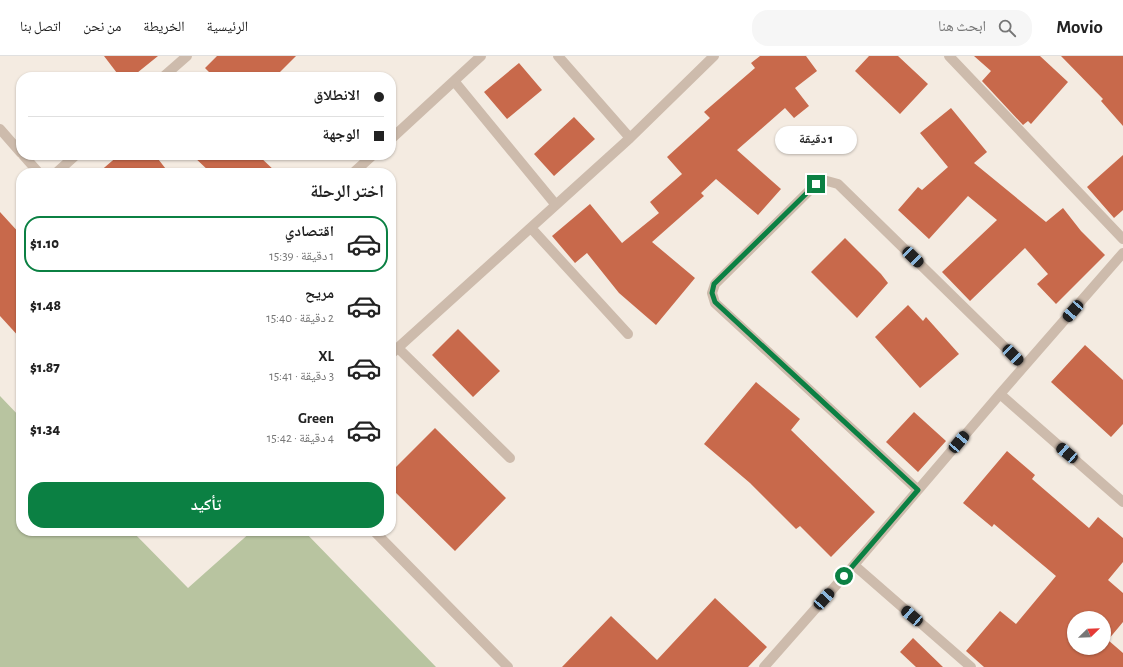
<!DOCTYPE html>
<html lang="ar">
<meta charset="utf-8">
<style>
body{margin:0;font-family:"Alegreya Sans","Noto Naskh Arabic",sans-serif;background:#f6f6f6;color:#222;direction:rtl;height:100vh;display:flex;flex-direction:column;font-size:15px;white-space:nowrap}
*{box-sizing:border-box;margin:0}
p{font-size:13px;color:#767676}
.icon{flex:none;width:22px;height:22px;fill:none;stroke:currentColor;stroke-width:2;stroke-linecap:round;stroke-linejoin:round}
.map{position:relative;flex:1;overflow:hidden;direction:ltr}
.drawer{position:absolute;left:16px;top:112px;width:380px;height:368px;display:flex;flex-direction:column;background:#fff;border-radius:16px;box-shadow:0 1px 3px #0004;direction:rtl}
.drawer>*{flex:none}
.hud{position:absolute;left:16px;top:16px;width:380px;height:88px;border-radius:16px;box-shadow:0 1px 3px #0004;direction:rtl;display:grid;align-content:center;height:88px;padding:0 12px;background:#fff}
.needle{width:26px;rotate:67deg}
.tools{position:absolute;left:1067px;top:555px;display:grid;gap:8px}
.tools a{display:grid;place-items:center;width:44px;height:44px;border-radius:50%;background:#fff;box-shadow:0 1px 3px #0004;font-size:20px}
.end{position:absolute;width:18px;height:18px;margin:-9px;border:5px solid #0b8043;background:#fff;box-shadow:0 0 0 2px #fff}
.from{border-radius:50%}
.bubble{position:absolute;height:28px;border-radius:14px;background:#fff;box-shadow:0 1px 3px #0004;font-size:13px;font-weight:800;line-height:28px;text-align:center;direction:rtl}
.car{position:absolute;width:12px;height:24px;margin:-12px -6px;border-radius:5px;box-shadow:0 0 3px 1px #0007;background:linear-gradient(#222 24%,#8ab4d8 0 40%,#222 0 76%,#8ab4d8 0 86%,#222 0)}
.hud b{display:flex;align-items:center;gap:14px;height:38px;font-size:15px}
.hud b+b{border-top:1px solid #e0e0e0}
.hud i{width:10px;height:10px;background:#222}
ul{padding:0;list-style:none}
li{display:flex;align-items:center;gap:12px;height:56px;margin:0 8px 6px;padding:0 4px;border:2px solid transparent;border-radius:16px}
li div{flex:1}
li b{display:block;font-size:15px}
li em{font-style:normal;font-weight:800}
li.active{border-color:#0b8043}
li>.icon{width:36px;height:36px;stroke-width:1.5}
h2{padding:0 12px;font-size:18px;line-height:48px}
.action{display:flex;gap:8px;margin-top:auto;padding:8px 12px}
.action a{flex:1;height:46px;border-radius:16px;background:#0b8043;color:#fff;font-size:16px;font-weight:800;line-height:46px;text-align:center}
header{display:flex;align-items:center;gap:24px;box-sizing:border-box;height:56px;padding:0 20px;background:#fff;border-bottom:1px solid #e0e0e0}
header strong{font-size:19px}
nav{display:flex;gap:22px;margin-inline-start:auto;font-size:14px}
.search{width:280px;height:36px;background:#f6f6f6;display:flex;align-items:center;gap:10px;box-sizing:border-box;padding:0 14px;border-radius:16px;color:#767676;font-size:15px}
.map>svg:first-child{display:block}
.green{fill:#b8c4a0}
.building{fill:#c8694b;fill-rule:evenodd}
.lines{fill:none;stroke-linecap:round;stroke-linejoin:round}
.street{stroke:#cdbbac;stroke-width:10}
.route{stroke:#0b8043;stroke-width:5}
</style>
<header>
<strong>Movio</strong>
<div class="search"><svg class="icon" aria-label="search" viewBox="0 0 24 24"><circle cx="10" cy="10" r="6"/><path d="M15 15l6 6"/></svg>ابحث هنا</div>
<nav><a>الرئيسية</a><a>الخريطة</a><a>من نحن</a><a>اتصل بنا</a></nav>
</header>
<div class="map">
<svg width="1123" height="611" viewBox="0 0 1123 611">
<rect width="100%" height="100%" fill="#f4ebe1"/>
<path class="green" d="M0,340L21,362V475H132L188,532L252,475H304L436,611H0Z"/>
<path class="building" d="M104,0H158L132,21H120Z
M217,0H296L275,21H214L205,12Z
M760,0H806L817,15L795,32L809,50L794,62L785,52L737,94L781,133L758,159L716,123L701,137L704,140L652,186L695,222L656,269L619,237L587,197L575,207L552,180L590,148L622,187L659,157L650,146L682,118L667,101L710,62L704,56L755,12L751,7Z
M869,0H898L928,28L900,58L855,15Z
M974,0H1040L1068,26L1031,68L1028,65L1023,69L982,25L991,15Z
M1061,0H1123V70L1101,45L1103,43Z
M519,7L542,34L507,63L484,36Z
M951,52L987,96L974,107L1046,166L1063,152L1081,175L1105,199L1056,248L1037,228L1048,218L1025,192L970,245L942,216L997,164L968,140L929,183L898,154L918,131L922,134L948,111L920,77Z
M574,61L595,83L554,120L534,98Z
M119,99H155L169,117H98Z
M192,99H258L277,117H211Z
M1123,99V154L1114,162L1087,131Z
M0,156L21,179V283L0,260Z
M845,182L881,218L888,227L857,262L811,216Z
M908,249L923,265L926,261L959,298L920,332L875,281Z
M458,273L500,315L473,341L432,299Z
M1085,289L1123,324V368L1111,381L1051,326Z
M756,326L800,363L791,374L875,456L831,501L800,470L796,473L750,427L704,388Z
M914,356L946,385L918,416L886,386Z
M435,372L506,442L455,495L391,432V416Z
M1007,395L1035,419L1032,423L1089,472L1098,461L1123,482V506L1108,524L1123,537V566L1108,584L1123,597V611H984L966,595L1000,555L1016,568L1056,520L994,468L992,471L963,447ZM1074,562H1104V592H1074Z
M715,542L767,591L748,611H562L611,560L657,604Z
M913,582L943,611H916L900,596Z"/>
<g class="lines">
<path class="street" d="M558,0L630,82
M949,0L1123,183
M163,21L187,0
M454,25L556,149
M0,73L21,97
M391,83L481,0
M23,99L39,117
M56,117L76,99
M353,117L373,99
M531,172L628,278
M398,292L510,402
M391,298L630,82L714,0
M1000,338L1123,446
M918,434L715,247L712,237L715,228L816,128L827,125L838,128L1024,310
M374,475L508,611
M854,509L971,611
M764,611L854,509L1000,338L1123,197"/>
</g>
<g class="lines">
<path class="route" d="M816,128L714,228L712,237L715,246L918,434L844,520"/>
</g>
</svg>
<div class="tools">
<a><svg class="needle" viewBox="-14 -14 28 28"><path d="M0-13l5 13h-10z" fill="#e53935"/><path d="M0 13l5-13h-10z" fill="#767676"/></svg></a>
</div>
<i class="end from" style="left:844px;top:520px"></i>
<i class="end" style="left:816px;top:128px"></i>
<div class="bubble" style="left:775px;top:70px;width:82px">1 دقيقة</div>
<i class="car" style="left:913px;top:201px;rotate:134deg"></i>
<i class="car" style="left:1073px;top:255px;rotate:221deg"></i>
<i class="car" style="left:1013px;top:299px;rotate:135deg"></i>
<i class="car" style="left:959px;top:386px;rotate:40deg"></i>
<i class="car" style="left:1067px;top:397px;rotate:311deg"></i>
<i class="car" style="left:824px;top:543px;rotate:42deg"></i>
<i class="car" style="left:912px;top:560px;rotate:311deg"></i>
<div class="hud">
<b><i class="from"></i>الانطلاق</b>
<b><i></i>الوجهة</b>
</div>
<section class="drawer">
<h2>اختر الرحلة</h2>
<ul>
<li class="active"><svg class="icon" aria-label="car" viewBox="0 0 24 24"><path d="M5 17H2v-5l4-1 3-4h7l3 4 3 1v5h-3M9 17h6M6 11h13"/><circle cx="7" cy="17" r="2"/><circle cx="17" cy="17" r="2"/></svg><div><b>اقتصادي</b><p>1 دقيقة · 15:39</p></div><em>$1.10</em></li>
<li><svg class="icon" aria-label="car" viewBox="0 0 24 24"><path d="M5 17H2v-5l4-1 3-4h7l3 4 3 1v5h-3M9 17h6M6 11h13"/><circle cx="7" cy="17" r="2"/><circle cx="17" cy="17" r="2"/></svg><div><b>مريح</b><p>2 دقيقة · 15:40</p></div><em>$1.48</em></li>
<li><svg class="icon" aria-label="car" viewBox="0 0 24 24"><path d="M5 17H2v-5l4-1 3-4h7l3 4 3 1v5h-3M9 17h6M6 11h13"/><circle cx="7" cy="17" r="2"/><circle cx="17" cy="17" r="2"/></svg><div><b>XL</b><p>3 دقيقة · 15:41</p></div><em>$1.87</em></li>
<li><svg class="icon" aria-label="car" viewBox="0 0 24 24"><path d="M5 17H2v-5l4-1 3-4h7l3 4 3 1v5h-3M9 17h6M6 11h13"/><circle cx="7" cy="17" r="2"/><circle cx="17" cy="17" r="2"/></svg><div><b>Green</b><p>4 دقيقة · 15:42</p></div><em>$1.34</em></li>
</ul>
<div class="action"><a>تأكيد</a></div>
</section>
</div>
